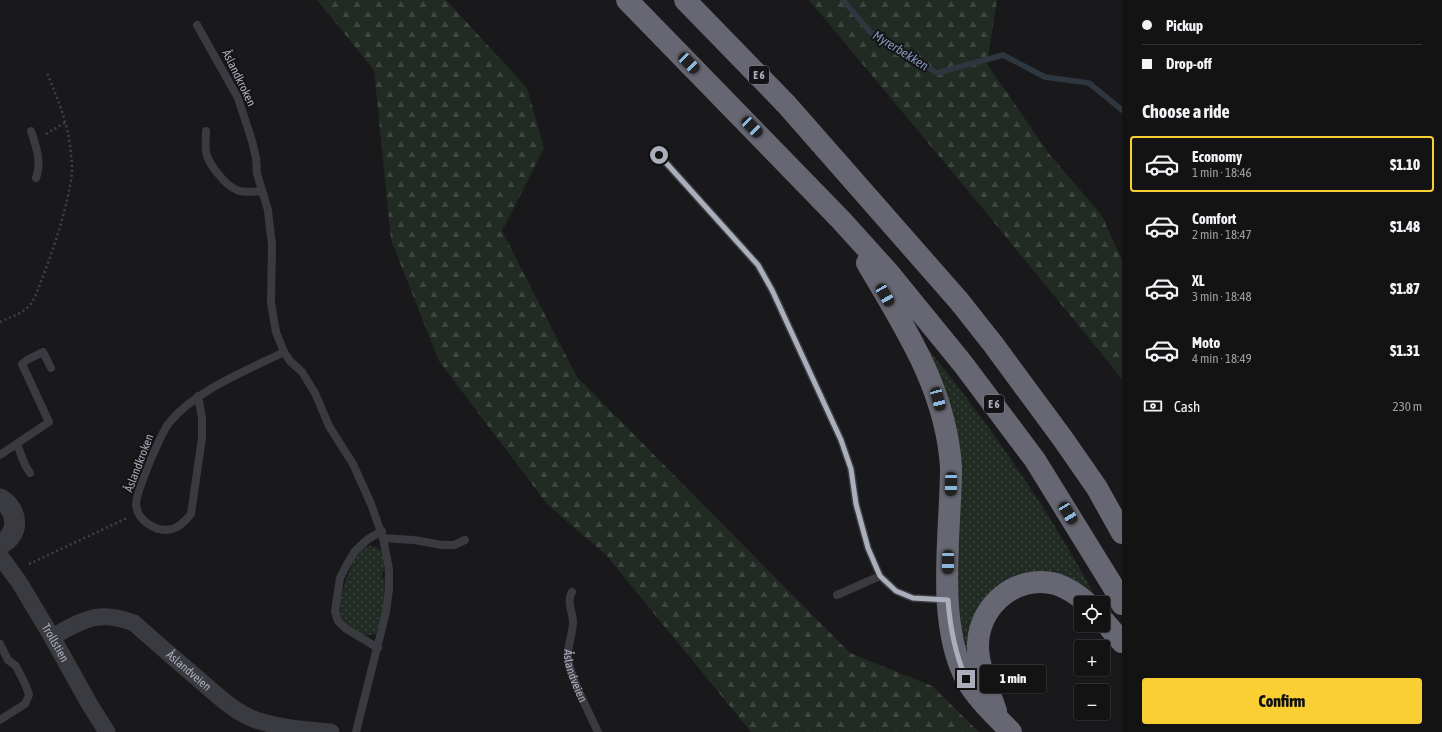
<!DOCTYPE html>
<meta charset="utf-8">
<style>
body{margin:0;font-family:"Asap Condensed",sans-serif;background:#202022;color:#f1f3f6;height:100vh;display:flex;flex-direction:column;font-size:15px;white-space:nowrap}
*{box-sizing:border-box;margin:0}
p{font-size:13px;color:#9d9ea0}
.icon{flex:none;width:22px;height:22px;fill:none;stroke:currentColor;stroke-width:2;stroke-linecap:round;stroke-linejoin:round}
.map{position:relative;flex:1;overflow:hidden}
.sheet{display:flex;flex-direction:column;background:#131314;width:320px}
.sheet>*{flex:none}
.banner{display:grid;align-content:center;height:88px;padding:0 20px;background:#131314}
.buttons{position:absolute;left:1074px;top:596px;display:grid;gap:8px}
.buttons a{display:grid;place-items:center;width:36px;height:36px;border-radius:4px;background:#131314;box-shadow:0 1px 3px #0004,0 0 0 1px #323234;font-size:20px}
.end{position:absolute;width:18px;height:18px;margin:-9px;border:5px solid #abaebb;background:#111;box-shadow:0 0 0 2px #111}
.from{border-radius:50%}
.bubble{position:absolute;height:28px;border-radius:4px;background:#131314;box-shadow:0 1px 3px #0004,0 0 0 1px #323234;font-size:13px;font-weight:800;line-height:28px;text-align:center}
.car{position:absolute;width:12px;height:24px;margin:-12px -6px;border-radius:5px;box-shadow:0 0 3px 1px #0007;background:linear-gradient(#222 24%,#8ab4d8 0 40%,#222 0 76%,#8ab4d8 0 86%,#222 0)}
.banner b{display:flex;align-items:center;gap:14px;height:38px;font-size:15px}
.banner b+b{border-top:1px solid #323234}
.banner i{width:10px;height:10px;background:#f1f3f6}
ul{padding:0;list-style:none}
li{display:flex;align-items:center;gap:12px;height:56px;margin:0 8px 6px;padding:0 12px;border:2px solid transparent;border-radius:4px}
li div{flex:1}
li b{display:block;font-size:15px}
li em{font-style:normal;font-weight:800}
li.current{border-color:#f9cf34}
li>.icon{width:36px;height:36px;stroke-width:1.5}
h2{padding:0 20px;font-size:18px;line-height:48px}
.pay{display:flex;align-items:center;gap:10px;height:44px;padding:0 20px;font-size:15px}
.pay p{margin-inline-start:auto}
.primary-button{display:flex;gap:8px;margin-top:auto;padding:8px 20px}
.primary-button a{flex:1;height:46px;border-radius:4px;background:#f9cf34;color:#111;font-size:16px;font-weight:800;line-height:46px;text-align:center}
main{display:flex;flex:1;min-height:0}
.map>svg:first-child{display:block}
.grass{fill:url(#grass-dots)}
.forest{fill:url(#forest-firs)}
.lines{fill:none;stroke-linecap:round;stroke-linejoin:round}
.stream{stroke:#2e3640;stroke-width:5.5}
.path{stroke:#404148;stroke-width:2.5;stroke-dasharray:2 3;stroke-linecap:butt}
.service{stroke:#3a3a41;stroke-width:8}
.minor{stroke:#3a3a41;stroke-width:17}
.tertiary{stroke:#3a3a41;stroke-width:21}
.motorway{stroke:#666772;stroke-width:22}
.route{stroke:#abaebb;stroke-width:5}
.labels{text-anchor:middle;stroke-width:4;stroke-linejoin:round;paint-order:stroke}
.shield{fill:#141416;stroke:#7e808a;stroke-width:1}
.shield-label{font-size:11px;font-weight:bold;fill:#abaebb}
.street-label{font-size:12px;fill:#abaebb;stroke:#141416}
.water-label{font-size:13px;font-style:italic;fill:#8197b7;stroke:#141416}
</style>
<main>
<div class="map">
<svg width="1122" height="732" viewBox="0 0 1122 732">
<defs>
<pattern id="grass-dots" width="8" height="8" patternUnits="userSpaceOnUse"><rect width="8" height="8" fill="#212a23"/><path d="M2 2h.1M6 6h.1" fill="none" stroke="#3f4641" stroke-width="1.8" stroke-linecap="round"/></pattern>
<pattern id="forest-firs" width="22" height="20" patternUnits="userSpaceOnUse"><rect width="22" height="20" fill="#212a23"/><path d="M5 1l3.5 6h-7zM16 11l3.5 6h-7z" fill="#3f4641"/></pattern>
</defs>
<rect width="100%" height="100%" fill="#19191b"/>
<path class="grass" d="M928,349C991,426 1049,510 1096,598L1029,572L969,653L966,655L960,633L956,557L925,351Z
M369,546C385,546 384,560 385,572H382V578H385L384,610L377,634C370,636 361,635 356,632C345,626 340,619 339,607C339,598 351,563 357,555C360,550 364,547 369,546Z"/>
<path class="forest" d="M317,0H446L527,88L544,148L502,231L577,377L850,653L932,686L979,732H751L606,555L547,504L439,361L391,240L374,70Z
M809,0H997L987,64L1050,155L1101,214L1122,260V379L984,210Z"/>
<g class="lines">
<path class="stream" d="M843,0L871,33L937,73L1003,55L1045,77L1089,83L1122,110"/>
<path class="path" d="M46,134L66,122
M0,322C10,317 22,314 29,306C36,298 38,288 42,279C55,245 67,209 72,173C72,168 72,161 71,155C69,125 58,99 46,71
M29,564L127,518"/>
<g class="service">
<path d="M197,25L238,98L252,141L256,158L257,174L268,210L269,220L272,244L271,303L276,332L284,352L290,361L302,372L315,393L329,426L353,464L371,504L383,538L389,569V589L386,612L356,732"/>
<path d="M31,131C36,146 42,163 36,178"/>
<path d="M206,131C206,138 205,145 206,152C208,164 226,186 237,190C244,193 253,192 261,191"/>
<path d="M659,155L758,265L772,290L841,440L851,469L856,504L868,548L880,576L896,591L913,598L947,600"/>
<path d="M198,396L202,418V438L191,514C186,520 180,527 172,529C157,533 137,521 136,504C136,492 161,433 169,423C194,391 248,370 284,352"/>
<path d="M17,444L25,465L30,473"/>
<path d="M0,455L49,422L22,364L27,360L43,352L51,368"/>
<path d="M383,538L414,540L442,545H454L465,540"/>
<path id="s1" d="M572,592C566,602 573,612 573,622C573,633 568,644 568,655C568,674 590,714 598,732"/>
<path d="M837,595L880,576"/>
<path d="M0,644L8,660L16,666L26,686L29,695L25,704L0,720"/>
<path d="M378,648L345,628L338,621L335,611L340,578L346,566L355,551L368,539L382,531"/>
</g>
<g class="minor">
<path id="s2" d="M0,556L19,582L52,637L90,705L107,732"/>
<path id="s3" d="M52,637C83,620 98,609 134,623C154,641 175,659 196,677C214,692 233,712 256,720C280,728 306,730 331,732"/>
</g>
<path class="tertiary" d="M0,499C18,509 21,535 0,544"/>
<path class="motorway" d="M627,0L841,220L888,272L963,364L1035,460L1114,588L1122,604
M685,0L787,105L959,301L993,344L1063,439L1097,488L1122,533
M867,263C905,328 946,389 951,467C951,532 935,622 967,681C978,700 996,716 1011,732
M1103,620L1122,642
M996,711C989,690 977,665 978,643C980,604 1017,574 1056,584C1068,588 1078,595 1087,603"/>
</g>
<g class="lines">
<path class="route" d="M659,155L758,265L772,290L841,440L851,469L856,504L868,548L880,576L896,591L913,598L948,600C950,628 955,653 966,679"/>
</g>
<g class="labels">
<g class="shield">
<rect x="749" y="66" width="20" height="18" rx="3"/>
<rect x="984" y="395" width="20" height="18" rx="3"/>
</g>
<g class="shield-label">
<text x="759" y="79">E 6</text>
<text x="994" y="408">E 6</text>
</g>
<g class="street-label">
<text transform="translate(239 78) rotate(64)" y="4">Åslandkroken</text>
<text transform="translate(139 463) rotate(-69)" y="4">Åslandkroken</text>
<text dy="4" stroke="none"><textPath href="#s2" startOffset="103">Trollstien</textPath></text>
<text dy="4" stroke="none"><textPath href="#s3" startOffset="160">Åslandveien</textPath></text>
<text dy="4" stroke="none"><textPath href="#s1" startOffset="86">Åslandveien</textPath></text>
</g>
<g class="water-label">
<text transform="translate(901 50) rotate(32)" y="5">Myrerbekken</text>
</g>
</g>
</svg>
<div class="buttons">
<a><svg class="icon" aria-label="locate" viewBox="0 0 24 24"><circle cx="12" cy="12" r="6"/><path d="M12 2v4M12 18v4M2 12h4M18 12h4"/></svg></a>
<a>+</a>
<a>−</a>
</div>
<i class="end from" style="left:659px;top:155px"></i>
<i class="end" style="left:966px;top:679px"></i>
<div class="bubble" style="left:980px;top:665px;width:66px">1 min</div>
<i class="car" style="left:689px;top:63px;rotate:136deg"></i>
<i class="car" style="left:752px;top:127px;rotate:136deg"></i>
<i class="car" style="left:885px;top:295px;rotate:150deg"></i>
<i class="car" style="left:938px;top:399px;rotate:165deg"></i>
<i class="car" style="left:951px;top:484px;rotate:181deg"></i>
<i class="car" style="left:1068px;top:513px;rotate:149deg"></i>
<i class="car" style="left:948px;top:562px;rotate:181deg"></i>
</div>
<section class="sheet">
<div class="banner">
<b><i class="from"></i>Pickup</b>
<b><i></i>Drop-off</b>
</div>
<h2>Choose a ride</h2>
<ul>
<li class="current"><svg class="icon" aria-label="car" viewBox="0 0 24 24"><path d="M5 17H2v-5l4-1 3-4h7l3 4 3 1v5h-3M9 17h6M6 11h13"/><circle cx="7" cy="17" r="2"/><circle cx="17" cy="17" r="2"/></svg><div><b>Economy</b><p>1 min · 18:46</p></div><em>$1.10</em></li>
<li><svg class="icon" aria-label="car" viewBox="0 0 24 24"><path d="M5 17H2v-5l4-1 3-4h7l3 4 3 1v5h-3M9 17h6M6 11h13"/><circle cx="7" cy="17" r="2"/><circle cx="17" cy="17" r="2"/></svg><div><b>Comfort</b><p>2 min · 18:47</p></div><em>$1.48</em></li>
<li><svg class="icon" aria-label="car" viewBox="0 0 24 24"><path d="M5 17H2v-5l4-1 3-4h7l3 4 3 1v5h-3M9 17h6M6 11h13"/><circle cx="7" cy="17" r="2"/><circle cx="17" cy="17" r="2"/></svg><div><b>XL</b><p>3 min · 18:48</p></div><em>$1.87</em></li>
<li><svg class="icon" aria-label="car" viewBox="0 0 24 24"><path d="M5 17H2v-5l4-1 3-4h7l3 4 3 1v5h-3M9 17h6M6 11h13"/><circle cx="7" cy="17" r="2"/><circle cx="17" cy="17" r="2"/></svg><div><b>Moto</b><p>4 min · 18:49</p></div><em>$1.31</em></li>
</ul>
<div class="pay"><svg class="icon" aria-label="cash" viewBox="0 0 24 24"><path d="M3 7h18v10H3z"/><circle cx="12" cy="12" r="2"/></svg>Cash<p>230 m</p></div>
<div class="primary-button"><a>Confirm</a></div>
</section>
</main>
